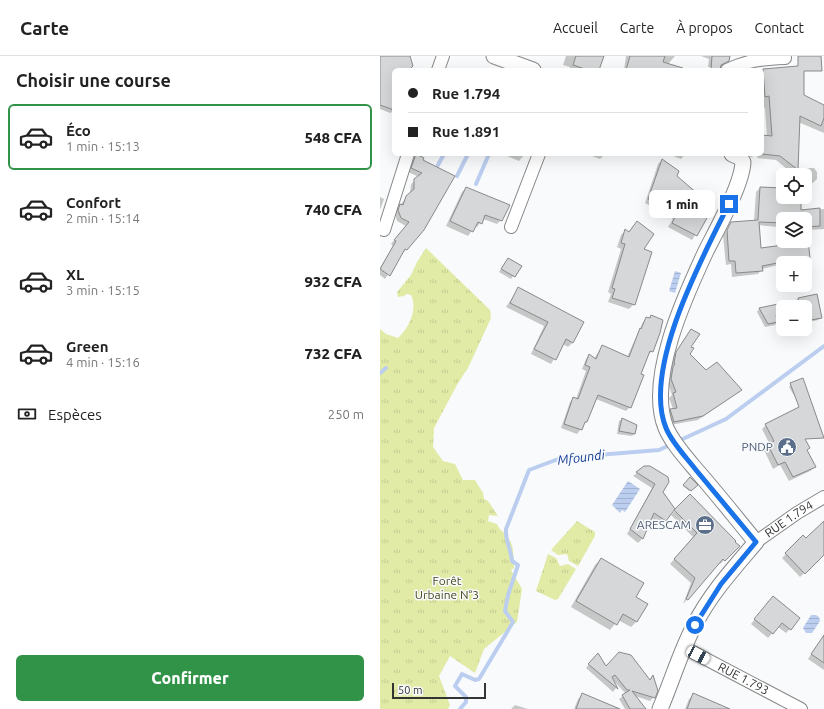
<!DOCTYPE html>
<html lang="fr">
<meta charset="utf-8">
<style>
body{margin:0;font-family:Ubuntu,sans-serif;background:#f6f6f6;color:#222;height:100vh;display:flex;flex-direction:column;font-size:15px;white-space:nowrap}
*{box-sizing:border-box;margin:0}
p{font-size:13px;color:#767676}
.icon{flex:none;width:22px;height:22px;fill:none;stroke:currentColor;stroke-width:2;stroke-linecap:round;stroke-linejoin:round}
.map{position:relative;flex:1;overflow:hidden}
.sheet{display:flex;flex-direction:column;background:#fff;width:380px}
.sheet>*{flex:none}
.guide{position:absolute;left:12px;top:12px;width:372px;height:88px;border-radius:6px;box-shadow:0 4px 16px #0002;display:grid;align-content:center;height:88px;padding:0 16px;background:#fff}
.buttons{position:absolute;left:396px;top:112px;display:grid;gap:8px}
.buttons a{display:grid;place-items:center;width:36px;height:36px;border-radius:6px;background:#fff;box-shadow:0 4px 16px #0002;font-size:20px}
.scale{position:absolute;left:12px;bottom:10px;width:94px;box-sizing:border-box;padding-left:4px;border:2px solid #333434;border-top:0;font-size:11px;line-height:14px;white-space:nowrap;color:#333434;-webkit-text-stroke:3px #f8fafb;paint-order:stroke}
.end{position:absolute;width:18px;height:18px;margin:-9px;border:5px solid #1a73e8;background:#fff;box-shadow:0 0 0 2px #fff}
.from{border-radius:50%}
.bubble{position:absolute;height:28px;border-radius:6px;background:#fff;box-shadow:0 4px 16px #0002;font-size:13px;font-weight:800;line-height:28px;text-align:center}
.car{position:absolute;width:12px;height:24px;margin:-12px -6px;border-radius:5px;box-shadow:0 0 3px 1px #0007;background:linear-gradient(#fff 24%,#345 0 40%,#fff 0 76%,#345 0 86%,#fff 0)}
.guide b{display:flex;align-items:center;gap:14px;height:38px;font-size:15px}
.guide b+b{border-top:1px solid #e0e0e0}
.guide i{width:10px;height:10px;background:#222}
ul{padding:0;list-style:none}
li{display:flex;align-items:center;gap:12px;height:66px;margin:0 8px 6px;padding:0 8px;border:2px solid transparent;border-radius:6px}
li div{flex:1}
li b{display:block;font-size:15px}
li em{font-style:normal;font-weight:800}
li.active{border-color:#319347}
li>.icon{width:36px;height:36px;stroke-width:1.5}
h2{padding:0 16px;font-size:18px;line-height:48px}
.pay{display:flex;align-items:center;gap:10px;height:44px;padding:0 16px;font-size:15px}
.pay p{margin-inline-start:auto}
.cta{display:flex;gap:8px;margin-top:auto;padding:8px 16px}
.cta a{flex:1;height:46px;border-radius:6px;background:#319347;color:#fff;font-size:16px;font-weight:800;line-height:46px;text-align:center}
header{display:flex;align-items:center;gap:24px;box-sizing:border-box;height:56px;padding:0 20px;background:#fff;border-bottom:1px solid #e0e0e0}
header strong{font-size:19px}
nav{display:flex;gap:22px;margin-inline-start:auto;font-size:14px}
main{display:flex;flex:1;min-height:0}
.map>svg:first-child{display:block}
.grass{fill:url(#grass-tufts)}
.water{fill:url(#water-rules)}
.shadow{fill:#0003;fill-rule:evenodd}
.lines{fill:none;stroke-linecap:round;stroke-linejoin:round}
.stream{stroke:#bccef0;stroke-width:4}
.building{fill:#d5d7d8;stroke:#888a8b}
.minor-casing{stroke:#868788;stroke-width:14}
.tertiary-casing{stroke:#868788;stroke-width:17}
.minor{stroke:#fff;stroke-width:12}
.tertiary{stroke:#fff;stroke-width:15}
.route{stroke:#1a73e8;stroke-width:5}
.labels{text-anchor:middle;stroke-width:3;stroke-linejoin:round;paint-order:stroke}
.service-label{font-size:12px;fill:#4e5e75;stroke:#f8fafb;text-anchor:end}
.street-label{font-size:12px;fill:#333434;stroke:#f8fafb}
.park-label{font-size:12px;fill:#454a20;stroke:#f8fafb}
.water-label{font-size:13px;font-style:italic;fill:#103894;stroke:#f8fafb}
</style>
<header>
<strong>Carte</strong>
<nav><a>Accueil</a><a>Carte</a><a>À propos</a><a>Contact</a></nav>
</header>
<main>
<section class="sheet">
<h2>Choisir une course</h2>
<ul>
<li class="active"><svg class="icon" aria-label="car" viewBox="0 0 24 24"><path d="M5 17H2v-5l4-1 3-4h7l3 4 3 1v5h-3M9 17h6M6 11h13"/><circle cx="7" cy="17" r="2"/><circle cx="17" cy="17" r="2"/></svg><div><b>Éco</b><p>1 min · 15:13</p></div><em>548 CFA</em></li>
<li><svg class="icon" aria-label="car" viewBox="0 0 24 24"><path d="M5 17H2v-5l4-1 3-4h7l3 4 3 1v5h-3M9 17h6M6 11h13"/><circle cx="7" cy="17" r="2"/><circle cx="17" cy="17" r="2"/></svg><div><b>Confort</b><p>2 min · 15:14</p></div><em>740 CFA</em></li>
<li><svg class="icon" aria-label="car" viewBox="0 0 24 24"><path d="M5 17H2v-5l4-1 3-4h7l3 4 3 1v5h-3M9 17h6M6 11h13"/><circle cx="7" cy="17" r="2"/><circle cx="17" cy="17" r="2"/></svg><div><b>XL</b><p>3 min · 15:15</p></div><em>932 CFA</em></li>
<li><svg class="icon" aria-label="car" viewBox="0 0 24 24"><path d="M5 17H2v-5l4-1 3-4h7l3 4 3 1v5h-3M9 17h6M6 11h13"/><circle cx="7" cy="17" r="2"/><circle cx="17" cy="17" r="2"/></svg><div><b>Green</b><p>4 min · 15:16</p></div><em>732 CFA</em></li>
</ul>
<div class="pay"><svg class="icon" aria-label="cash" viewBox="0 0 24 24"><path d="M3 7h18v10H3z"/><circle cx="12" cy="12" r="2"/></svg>Espèces<p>250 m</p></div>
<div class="cta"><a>Confirmer</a></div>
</section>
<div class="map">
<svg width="444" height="653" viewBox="0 0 444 653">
<defs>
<pattern id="grass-tufts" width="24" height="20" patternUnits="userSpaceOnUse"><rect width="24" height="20" fill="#e1eba6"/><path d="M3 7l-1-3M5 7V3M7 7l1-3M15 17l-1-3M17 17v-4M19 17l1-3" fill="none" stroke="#c2ca90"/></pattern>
<pattern id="water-rules" width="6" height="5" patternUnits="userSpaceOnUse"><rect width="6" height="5" fill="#bccef0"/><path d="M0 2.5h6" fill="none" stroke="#a2b2ce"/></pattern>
</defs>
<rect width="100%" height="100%" fill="#f8fafb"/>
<path class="grass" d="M46,192L110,254L111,262L88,312L78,327L54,372L53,391L63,405L75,408L83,424H95L103,437L104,443L108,445L118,460L109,459L108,465L117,468C120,475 123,475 127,480C135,489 133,501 134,512L131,514L142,533L137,566L104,593L95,617L70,600L59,620L70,649L68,653H0V273L6,278L18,282C29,272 38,253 31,239L27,238L24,240L18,241L17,236L31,219L37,206Z
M197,465L215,476V480L198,510L189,505L187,498L178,499L171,494Z
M168,498L176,502L180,510L188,508L196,513L178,543L175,544L156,535Z"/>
<path class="water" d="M295,215L301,217L295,237L289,235Z
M248,425L260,433L245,456L242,454L240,457L232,449Z
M431,559H436L439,561L440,565L432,577H426L423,572Z"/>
<path class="shadow" d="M0,0H29L28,14H14V55L10,57L0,53Z
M186,0H222L218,14L189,13L190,11L183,9Z
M246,0H260L251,14H244Z
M272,0H295L289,7L270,6Z
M321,0H349L348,4L338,12L328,11L329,3Z
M412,11L413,51L444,50V77L418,66L417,112H434L437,116V123L433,127H425V119H414L396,104L377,102L378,98H382V80L387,81L385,52L382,53V14Z
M122,98H145L139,105Z
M207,98H225L220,103Z
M288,98H305L301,103Z
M358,98H376L372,101Z
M36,99L42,102L41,105L73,120L43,174L22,198L5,223L0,219V212L13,190L11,188L26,170L17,165L15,158L17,153L30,137L31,128L39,121L28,116L32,103Z
M282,104L296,120L332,151L312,184L288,171L293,163L265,147L278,108Z
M86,132L121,164L117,168L103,163L97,171L95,170L88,180L66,170L82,136Z
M380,132L403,133V141H420V155L444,153V173L428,174L429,187L427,189L429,201L425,205L403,207V208L382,213L378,218L352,221L351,208L346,209L343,179L352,167L374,165L376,136ZM403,163H425V185H403ZM378,169L398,171L399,191L380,193Z
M0,141L4,143L0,154Z
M253,170L262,194L254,248L249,253L228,246L231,238L228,236L241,193L237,191L241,179L245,175L248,177Z
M128,203L140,210L131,223L119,216Z
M138,233L193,286L188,291L183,288L171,308L151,298L164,270L126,251Z
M419,243L441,261L438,264L425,267V251H403V258L396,260L397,266L395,269L385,271L377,256L379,253Z
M271,260L272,295L268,299L260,318L250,351L246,355L216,343L206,366L197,378L181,372L190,346L194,342L196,343L206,315L202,313L206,303L209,299L214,303L222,290L247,301L263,266Z
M311,274L309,298L326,315L361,334L318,364L290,369L287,358L293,353L289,342L292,339L288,327L292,311H290L293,301Z
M413,327L425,358L409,331Z
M242,363L255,370L254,378L252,380L237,378L239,365Z
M386,369L435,411L430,415L409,425L400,409L393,413L384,394L390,389L382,373Z
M264,411L282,436L286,465L281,469L271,462L262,483L258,487L247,478L272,432L253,420Z
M310,422L316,429L309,435L303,430Z
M310,440L358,490L340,508L339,507L303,548L311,527L290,508L313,481L291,459Z
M444,472L443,499L420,521L402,502L423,481L426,484Z
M221,503L254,542L256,566L251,571L238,564L230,574L191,551L215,509Z
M389,545L410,573L406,577L398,571L388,582L371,568Z
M444,587V614L428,603L435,592L439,588Z
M215,601L226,611L269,624L272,621L274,641L270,645L255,640L261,653H245L239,643L246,638L234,625L236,632L233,636L206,612Z
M203,638L239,653H194L198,643Z
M314,638L337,653H305L309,643Z
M135,649L148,653H131Z"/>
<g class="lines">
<path class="stream" d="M58,109L64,98
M77,120L88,98
M96,128L109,98
M0,317L6,312
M80,653L86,646V641L75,630L82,618L95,624L99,623L133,566L125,555L128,539L138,509L132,505C131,493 125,485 126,473L149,414L181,402L279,394L346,363L444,290"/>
</g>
<path class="building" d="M0,0H30L33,10L29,14H14V54L0,49Z
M196,0H224L219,14H208L193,9Z
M250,0H285L283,6L303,12L302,14H246Z
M332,0H350L349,5L341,9L340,14H331Z
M418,0H441L442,15H424V39L444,49V62L441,70L420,60L418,114L400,100L382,98V79L392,80L389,40L385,41L383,13L418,10Z
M36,98L44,102L43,104L75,120L44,174L27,194L25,193L10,220L0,213L16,185L14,184L29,166L21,162L18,154L20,148L23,149L26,140L34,133V123L42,117L31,112Z
M282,103L299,115L297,120L333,151L317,180L292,167L296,159L268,143Z
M86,131L130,149L122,165L105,159L102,168L98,166L93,176L70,165Z
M380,131L403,132V141H421V154L440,152V170L425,171V163H403V167L379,166L381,192L403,189L402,185H428L430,202L417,206L413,204L382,210L383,215L356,217L355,205H349L347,174L351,166L378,164Z
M257,165L274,178L264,193L272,196L255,249L232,242L235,233L232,232L245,188L241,187L245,173L249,176Z
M128,202L142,210L135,221L121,213Z
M138,231L204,266L193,287L186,283L176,304L154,293L168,266L130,247Z
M437,238L442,262L425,265V251H420L418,242Z
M403,247V257L396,259L398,266L388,268L379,252Z
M271,259L283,264L280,277L273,296L270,295L261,318L264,319L251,352L218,339L207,366H205L202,374L184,368L193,341L198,343L210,311L205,309L209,298L216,303L222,289L249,301L260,272L261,273L266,261L270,262Z
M311,273L320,278L311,291L314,292L310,298L326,314L337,306L362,334L323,360L294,366L290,353L297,352L293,337L296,336L291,323L293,311L295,307H294L296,296Z
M423,322L444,382L425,383L430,392L427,394L436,411L413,421L405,406L398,409L388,389L394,385L385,368L419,351L410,327Z
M242,362L257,369L255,378L239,375Z
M264,410H270L288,421L289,426L283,436L295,453L286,465L274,457L263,483L250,473L275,428L256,416Z
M310,421L318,429L311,435L303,429Z
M310,438L356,485L355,486L360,490L345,505L343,503L308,544L306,543L315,522L294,503L317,477L294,454Z
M444,465V499L425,518L405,497L423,479L426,482Z
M221,502L264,527L256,541L268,548L257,566L243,558L237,569L196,545Z
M393,540L420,562L411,574L402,567L393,578L374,563Z
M444,579V607L431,598Z
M239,596L251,599L270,624L273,619L278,635L275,642L252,635L266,653H250L242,639L250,634H247L235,619L232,621L238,633L208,608L218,597L226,610Z
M202,637L240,653H196Z
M313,637L350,653H307Z"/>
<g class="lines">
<g class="minor-casing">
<g id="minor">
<path d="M58,14L63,0"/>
<path d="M347,14C368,4 382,3 405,2"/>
<path d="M131,171L159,98"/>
<path d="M4,174L28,98"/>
<path id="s1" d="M376,486L417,457L444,441"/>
<path id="s2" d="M305,592L421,653"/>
</g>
</g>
<g class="tertiary-casing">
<path id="tertiary" d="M114,0L153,14
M280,653C292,625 301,594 315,568C331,537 354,512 376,486C357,463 338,439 318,416C307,403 293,388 286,372C266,324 305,240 326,195C337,173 362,129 363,106L359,101L352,98"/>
</g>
<use href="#minor" class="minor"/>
<use href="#tertiary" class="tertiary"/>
</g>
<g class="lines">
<path class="route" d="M315,569L341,528L376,486C356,462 336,438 316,414C306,401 292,387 286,372C262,313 322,202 349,148"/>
</g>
<defs>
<g id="civic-disc" transform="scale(1)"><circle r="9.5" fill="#5c6f8a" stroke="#f8fafb"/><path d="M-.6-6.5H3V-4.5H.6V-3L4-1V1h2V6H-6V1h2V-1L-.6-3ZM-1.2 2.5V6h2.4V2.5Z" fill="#fff"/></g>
<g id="office-disc" transform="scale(1)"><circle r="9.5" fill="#5c6f8a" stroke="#f8fafb"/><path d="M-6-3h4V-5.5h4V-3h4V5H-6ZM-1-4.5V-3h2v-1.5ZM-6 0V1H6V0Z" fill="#fff"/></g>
</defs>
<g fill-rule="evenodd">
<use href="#civic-disc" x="407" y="391"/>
<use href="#office-disc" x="325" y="469"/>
</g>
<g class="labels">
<g class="service-label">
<text x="393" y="395">PNDP</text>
<text x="311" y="473">ARESCAM</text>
</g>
<g class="street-label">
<text dy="4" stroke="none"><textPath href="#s1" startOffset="40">RUE 1.794</textPath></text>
<text dy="4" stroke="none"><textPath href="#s2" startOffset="66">RUE 1.793</textPath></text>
</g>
<g class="park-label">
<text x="67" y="529">Forêt<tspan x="67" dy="14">Urbaine N°3</tspan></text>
</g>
<g class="water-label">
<text transform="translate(201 401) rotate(-7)" y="5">Mfoundi</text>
</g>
</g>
</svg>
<div class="buttons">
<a><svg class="icon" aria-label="locate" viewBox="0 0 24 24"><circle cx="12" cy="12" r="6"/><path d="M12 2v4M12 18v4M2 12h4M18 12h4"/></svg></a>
<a><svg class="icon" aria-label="layers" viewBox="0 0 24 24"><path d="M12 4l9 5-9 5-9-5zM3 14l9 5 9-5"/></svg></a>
<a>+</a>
<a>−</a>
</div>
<div class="scale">50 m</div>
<i class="end from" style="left:315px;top:569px"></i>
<i class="end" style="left:349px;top:148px"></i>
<div class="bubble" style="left:269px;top:134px;width:66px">1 min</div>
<i class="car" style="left:318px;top:599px;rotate:118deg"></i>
<div class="guide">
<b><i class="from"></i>Rue 1.794</b>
<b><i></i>Rue 1.891</b>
</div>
</div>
</main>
